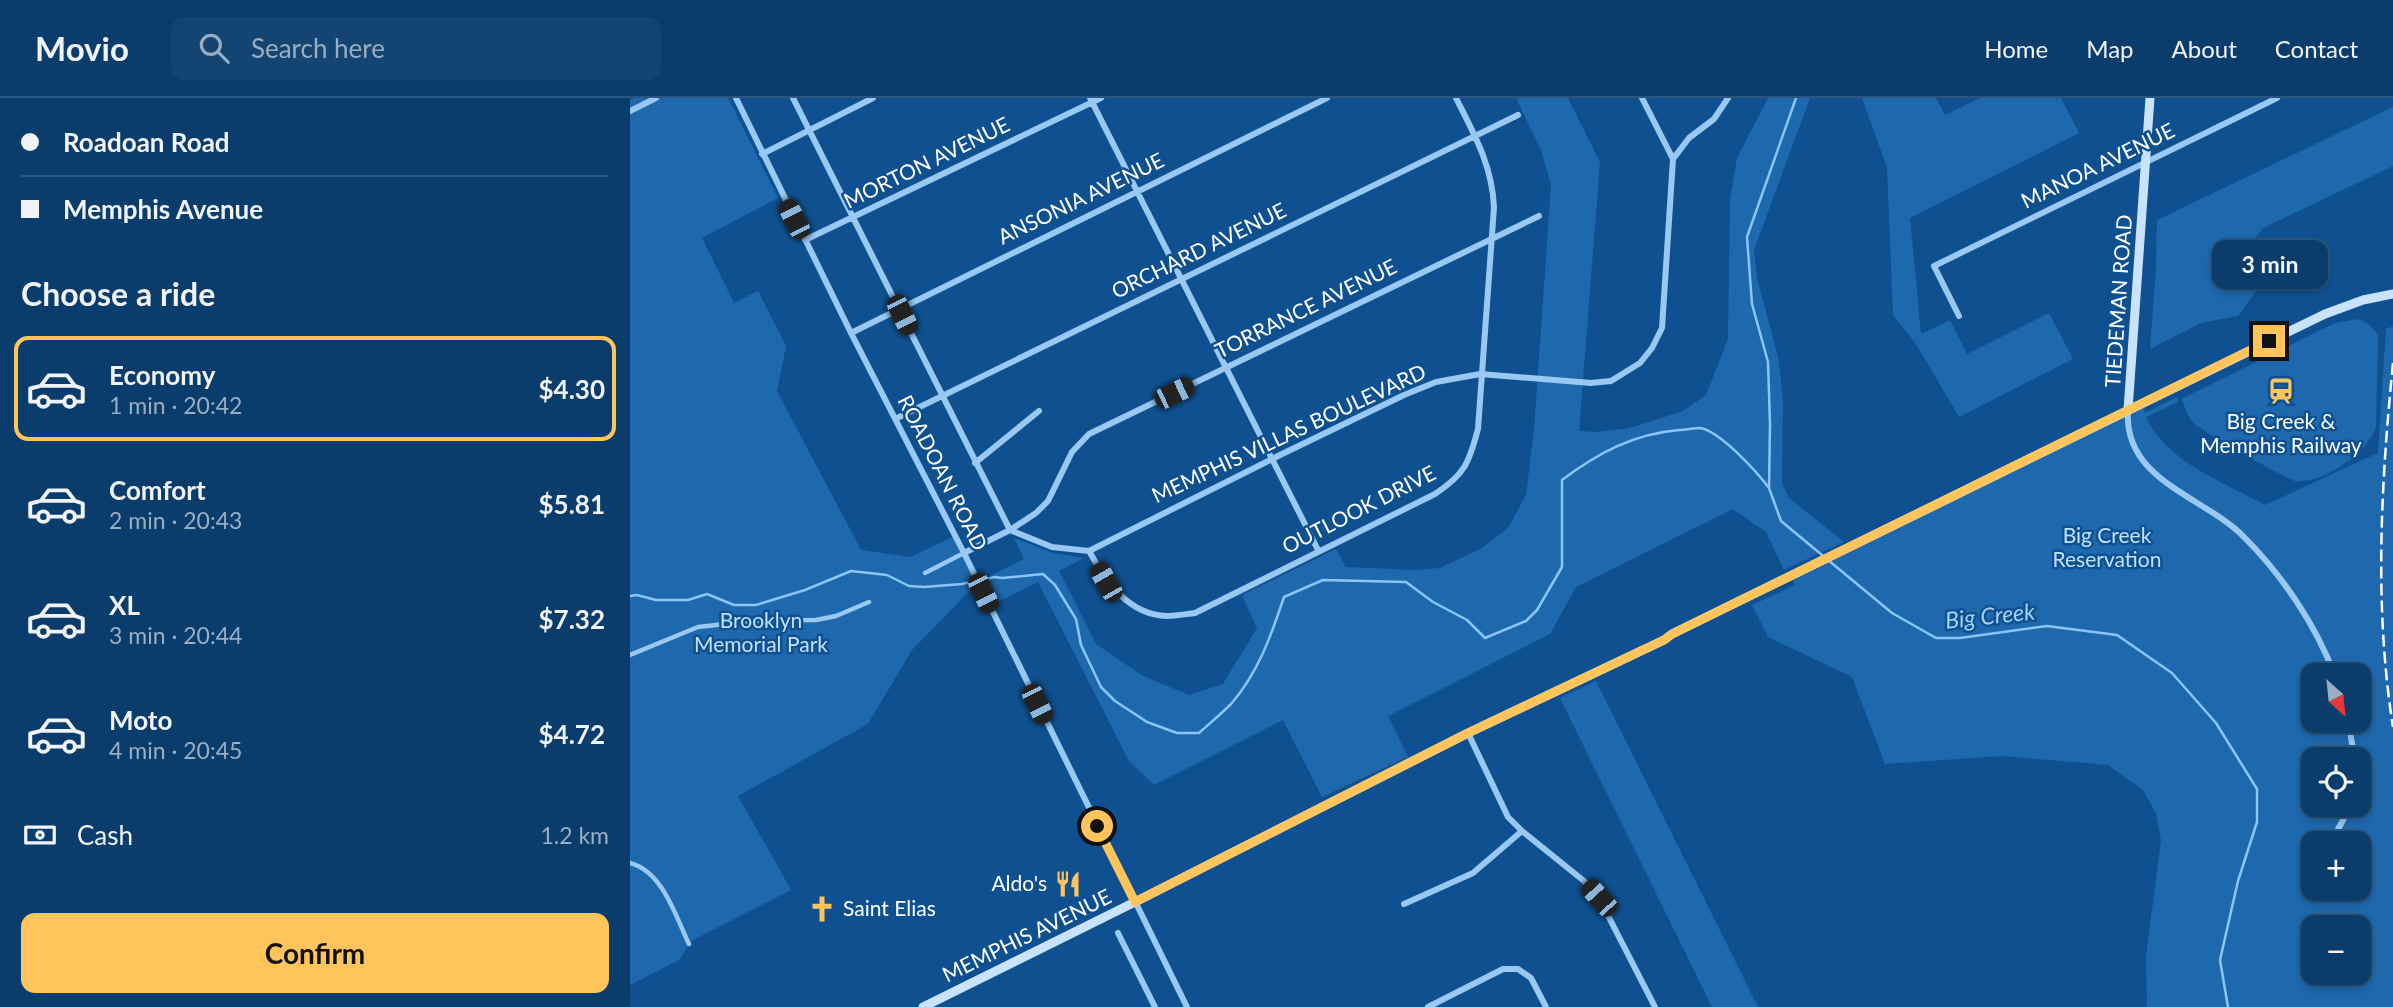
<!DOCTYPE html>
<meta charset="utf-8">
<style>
body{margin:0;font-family:Lato,sans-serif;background:#144472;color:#f1f3f6;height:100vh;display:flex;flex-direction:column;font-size:26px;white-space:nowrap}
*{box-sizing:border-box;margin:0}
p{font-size:23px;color:#9aaec2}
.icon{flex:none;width:38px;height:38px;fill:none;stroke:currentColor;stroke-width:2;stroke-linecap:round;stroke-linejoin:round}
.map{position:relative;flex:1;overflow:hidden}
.sheet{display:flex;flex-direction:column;background:#0b3d6c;width:630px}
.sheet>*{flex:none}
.top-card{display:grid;align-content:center;height:154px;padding:0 21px;background:#0b3d6c}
.needle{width:46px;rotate:153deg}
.fabs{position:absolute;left:1671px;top:565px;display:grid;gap:14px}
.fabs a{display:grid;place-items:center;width:70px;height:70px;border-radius:14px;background:#0b3d6c;box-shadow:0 4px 10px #0003,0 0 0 2px #2b567f;font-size:35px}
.end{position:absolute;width:32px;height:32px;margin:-16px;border:9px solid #ffc45c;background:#111;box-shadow:0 0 0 4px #111}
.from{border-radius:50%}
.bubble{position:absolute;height:49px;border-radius:14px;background:#0b3d6c;box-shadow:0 4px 10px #0003,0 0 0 2px #2b567f;font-size:23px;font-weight:700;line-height:49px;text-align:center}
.car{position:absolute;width:21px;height:42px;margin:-21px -10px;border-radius:9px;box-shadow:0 0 5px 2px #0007;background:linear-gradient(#222 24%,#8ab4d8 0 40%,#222 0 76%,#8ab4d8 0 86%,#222 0)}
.top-card b{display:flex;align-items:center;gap:24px;height:66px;font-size:26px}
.top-card b+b{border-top:2px solid #2b567f}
.top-card i{width:18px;height:18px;background:#f1f3f6}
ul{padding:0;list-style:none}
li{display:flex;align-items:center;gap:21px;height:105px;margin:0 14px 10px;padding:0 7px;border:4px solid transparent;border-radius:14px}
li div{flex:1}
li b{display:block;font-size:26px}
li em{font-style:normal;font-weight:700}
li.current{border-color:#ffc45c}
li>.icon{width:63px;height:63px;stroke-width:1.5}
h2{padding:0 21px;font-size:32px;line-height:84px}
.pay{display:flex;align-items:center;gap:18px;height:77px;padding:0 21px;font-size:26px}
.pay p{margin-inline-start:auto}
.primary-button{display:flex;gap:14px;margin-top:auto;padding:14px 21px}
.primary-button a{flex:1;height:80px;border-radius:14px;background:#ffc45c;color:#111;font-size:28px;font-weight:700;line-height:80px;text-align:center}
header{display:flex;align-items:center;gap:42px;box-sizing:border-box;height:98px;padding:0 35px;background:#0b3d6c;border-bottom:2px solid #2b567f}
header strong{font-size:33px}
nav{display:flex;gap:38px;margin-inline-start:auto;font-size:24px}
.search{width:490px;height:63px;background:#144472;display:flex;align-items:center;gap:18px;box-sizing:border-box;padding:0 24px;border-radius:14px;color:#9aaec2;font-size:26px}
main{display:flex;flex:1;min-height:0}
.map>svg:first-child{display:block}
.green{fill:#1e69ae;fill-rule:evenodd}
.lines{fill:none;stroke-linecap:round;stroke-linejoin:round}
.stream{stroke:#8bc5f7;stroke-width:2.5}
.pedestrian{stroke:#99c8f3;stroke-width:4.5}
.minor{stroke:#99c8f3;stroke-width:6}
.secondary{stroke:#c9e3fd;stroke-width:9}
.rail{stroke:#fff;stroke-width:2.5;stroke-dasharray:12 5;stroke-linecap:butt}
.route{stroke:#ffc45c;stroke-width:9}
.labels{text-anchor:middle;stroke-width:5;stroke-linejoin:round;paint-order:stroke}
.street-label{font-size:21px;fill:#fff;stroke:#0f5190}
.poi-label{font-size:21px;fill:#fff;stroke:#0f5190}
.park-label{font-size:21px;fill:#c1e1fe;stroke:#0f5190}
.water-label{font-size:23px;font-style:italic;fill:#a5d2fa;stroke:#0f5190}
</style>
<header>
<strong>Movio</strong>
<div class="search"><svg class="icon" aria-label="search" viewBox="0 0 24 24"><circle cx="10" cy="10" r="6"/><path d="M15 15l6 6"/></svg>Search here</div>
<nav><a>Home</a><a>Map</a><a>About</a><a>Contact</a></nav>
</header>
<main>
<section class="sheet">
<div class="top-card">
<b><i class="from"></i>Roadoan Road</b>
<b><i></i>Memphis Avenue</b>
</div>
<h2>Choose a ride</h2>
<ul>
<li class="current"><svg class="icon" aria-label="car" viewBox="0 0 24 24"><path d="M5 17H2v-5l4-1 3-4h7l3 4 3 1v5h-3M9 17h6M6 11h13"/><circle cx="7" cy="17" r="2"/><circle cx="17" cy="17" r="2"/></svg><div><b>Economy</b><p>1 min · 20:42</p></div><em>$4.30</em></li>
<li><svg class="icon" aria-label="car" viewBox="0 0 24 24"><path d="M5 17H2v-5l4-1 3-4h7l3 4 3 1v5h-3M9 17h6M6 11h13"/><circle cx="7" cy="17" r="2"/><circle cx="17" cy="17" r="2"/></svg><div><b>Comfort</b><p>2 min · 20:43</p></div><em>$5.81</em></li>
<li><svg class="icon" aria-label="car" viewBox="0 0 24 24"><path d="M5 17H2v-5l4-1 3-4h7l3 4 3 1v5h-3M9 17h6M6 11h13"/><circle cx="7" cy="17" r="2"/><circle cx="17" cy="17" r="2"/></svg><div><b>XL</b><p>3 min · 20:44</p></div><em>$7.32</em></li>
<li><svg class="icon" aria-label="car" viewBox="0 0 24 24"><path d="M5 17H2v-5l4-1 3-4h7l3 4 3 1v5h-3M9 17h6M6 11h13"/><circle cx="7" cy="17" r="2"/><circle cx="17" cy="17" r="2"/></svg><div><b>Moto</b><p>4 min · 20:45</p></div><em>$4.72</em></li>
</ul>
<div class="pay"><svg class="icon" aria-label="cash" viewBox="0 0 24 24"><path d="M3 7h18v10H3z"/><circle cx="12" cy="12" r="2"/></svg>Cash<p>1.2 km</p></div>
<div class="primary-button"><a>Confirm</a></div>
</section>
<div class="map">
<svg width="1763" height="909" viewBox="0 0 1763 909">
<rect width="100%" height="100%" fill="#0f5190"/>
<path class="green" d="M4,0H98L148,100L72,140L104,205L128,193L156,248L147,293L231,452L280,459L325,438L348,484L394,461L384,440L423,455L454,460L429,473L466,546L513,578L559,597L593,586L627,530L612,497L706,451L716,469L785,472L810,470L852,450L878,430L896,397L904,332L921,87L911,52L886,0H938L970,64L949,333L966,334L1000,330L1053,313L1076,297L1098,241L1100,102L1107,60L1138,0H1180L1124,152L1127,180L1148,259L1153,301L1152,385L1159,400L1214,444L1154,472L1136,434L1103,411L946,489L920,536L758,618L778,659L692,699L653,622L524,687L499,663L408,484L360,508L347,485L282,552L238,626L108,698L161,792L61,843L49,862L0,887V2Z
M1232,0H1306L1315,17L1350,0H1431L1449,35L1280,120L1291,236L1320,222L1337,256L1419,215L1443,261L1329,319L1286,246L1263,217L1257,69Z
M1763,9V68L1633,130L1612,158L1639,175L1608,218L1571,225L1520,251L1526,169L1527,122Z
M1728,221L1739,226L1748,237L1746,329C1737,355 1693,386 1666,383C1659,383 1569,331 1563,325C1558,319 1555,308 1551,301L1705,225Z
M1763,229V909H1517L1516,858L1531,743L1526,715L1513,692L1478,667L1372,658L1255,666L1222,579L1138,539L1122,507L1165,487L1161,478L1513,304L1515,315L1547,299L1548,304L1516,319C1536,364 1594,384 1635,407L1748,355L1756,230ZM1684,578H1729V623H1684ZM1684,662H1729V707H1684ZM1684,746H1729V791H1684ZM1684,830H1729V875H1684Z
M966,583L1128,909H1082L930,600Z"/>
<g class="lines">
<path class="stream" d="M1166,0L1117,139L1122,206L1138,264L1140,326L1139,390L1151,423L1262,515L1306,540H1330L1417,528L1487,537L1542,575L1586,625L1627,691V724L1608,783L1590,862L1598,909
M0,498L7,497L26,502H58L77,496L104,507H126L175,492L221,473L257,477L279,488L294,489L332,486L365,479L372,480L413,476L425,487L446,521L451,547L471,589L485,603L517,624L547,635H569C579,626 591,616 601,606C628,575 641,538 654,499L693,482L776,484L803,504L837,522L855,540L896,523L907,512L932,469V382C968,355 1003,336 1049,332C1055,332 1064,330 1070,330C1090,333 1127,374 1139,390"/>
<path class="pedestrian" d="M295,475L334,455
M0,557L68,529L123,523L186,522L206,518L239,504
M0,765C33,774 45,817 59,846"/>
<path class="minor" d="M106,0L221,235L334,455L557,909
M163,0L380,432L406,415L418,403L442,354L459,336L909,118
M460,0L688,452
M1012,0L1043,61
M0,13L26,0
M132,56L243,0
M175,142L471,0
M1329,218L1304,168L1647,0
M221,235L697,0
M1498,312C1493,383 1574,398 1614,439C1652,477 1686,527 1705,578
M265,321L888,17
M345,365L409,313
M459,453C476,483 498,517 537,518C546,518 556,516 565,515L805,396C835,376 839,365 848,331L864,109C862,67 844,36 826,0
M334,455L380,432L422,449L459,453L650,357L774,297L806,284L850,276L961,285L981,283L1010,265L1022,250L1032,230L1043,61L1059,40L1084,21L1098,0
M1718,623L1725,662
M838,635L878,719L892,733L954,783L969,800L1025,909
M1705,737L1721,707
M774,806L843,775L892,733
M488,835L525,909
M798,909L873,871H888L901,880L916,909"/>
<path class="secondary" d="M1498,312L1520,0
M293,909L505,804L838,635L1034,542L1042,536L1695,216L1733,202L1763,196"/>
<path class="rail" d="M1763,265C1751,386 1744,509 1763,629"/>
</g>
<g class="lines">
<path class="route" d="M467,728L505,804L838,635L1034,542L1042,536L1639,243"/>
</g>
<defs>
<g id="station-bare" transform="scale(2.1)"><path d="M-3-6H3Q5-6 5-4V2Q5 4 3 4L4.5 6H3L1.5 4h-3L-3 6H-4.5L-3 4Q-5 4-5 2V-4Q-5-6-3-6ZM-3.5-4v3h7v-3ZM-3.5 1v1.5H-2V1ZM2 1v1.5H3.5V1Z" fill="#ffc45c" stroke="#0f5190" stroke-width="2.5" paint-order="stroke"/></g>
<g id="restaurant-bare" transform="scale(2.1)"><path d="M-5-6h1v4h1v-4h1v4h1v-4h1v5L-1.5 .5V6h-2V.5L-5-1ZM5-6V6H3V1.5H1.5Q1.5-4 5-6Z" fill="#ffc45c" stroke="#0f5190" stroke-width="2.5" paint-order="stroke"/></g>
<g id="church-bare" transform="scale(2.1)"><path d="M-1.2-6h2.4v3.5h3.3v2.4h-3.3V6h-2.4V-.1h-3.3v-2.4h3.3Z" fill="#ffc45c" stroke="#0f5190" stroke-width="2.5" paint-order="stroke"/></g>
</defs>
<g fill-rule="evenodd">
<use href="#station-bare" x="1651" y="293"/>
<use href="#restaurant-bare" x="438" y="786"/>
<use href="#church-bare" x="192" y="811"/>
</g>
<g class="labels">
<g class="street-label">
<text transform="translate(297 65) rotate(-26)" y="7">MORTON AVENUE</text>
<text transform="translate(1468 68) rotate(-26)" y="7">MANOA AVENUE</text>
<text transform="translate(451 101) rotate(-26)" y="7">ANSONIA AVENUE</text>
<text transform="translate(569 153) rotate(-26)" y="7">ORCHARD AVENUE</text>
<text transform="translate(1489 203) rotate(-86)" y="7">TIEDEMAN ROAD</text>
<text transform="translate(676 211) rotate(-26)" y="7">TORRANCE AVENUE</text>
<text transform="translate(659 336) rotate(-25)" y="7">MEMPHIS VILLAS BOULEVARD</text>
<text transform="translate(312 375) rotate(63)" y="7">ROADOAN ROAD</text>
<text transform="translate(729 412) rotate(-27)" y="7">OUTLOOK DRIVE</text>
<text transform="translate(397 838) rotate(-26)" y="7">MEMPHIS AVENUE</text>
</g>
<g class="poi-label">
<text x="1651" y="331">Big Creek &amp;<tspan x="1651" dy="24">Memphis Railway</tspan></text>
<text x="417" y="793" text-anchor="end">Aldo's</text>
<text x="213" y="818" text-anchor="start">Saint Elias</text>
</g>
<g class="park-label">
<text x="1477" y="445">Big Creek<tspan x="1477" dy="24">Reservation</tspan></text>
<text x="131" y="530">Brooklyn<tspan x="131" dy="24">Memorial Park</tspan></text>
</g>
<g class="water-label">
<text transform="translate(1360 518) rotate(-6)" y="8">Big Creek</text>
</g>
</g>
</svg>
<div class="fabs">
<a><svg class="needle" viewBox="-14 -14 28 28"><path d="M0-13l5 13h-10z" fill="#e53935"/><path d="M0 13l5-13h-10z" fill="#9aaec2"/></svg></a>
<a><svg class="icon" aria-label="locate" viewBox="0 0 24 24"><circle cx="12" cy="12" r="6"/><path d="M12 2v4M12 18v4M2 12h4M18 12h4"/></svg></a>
<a>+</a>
<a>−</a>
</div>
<i class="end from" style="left:467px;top:728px"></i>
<i class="end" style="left:1639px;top:243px"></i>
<div class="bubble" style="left:1582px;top:142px;width:116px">3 min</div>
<i class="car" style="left:164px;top:121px;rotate:333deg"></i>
<i class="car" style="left:272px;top:217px;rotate:154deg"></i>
<i class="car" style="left:544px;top:295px;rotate:64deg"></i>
<i class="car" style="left:476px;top:484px;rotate:330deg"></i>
<i class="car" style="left:353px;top:495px;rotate:154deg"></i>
<i class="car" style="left:407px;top:606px;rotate:154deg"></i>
<i class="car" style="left:969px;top:800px;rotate:318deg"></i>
</div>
</main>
